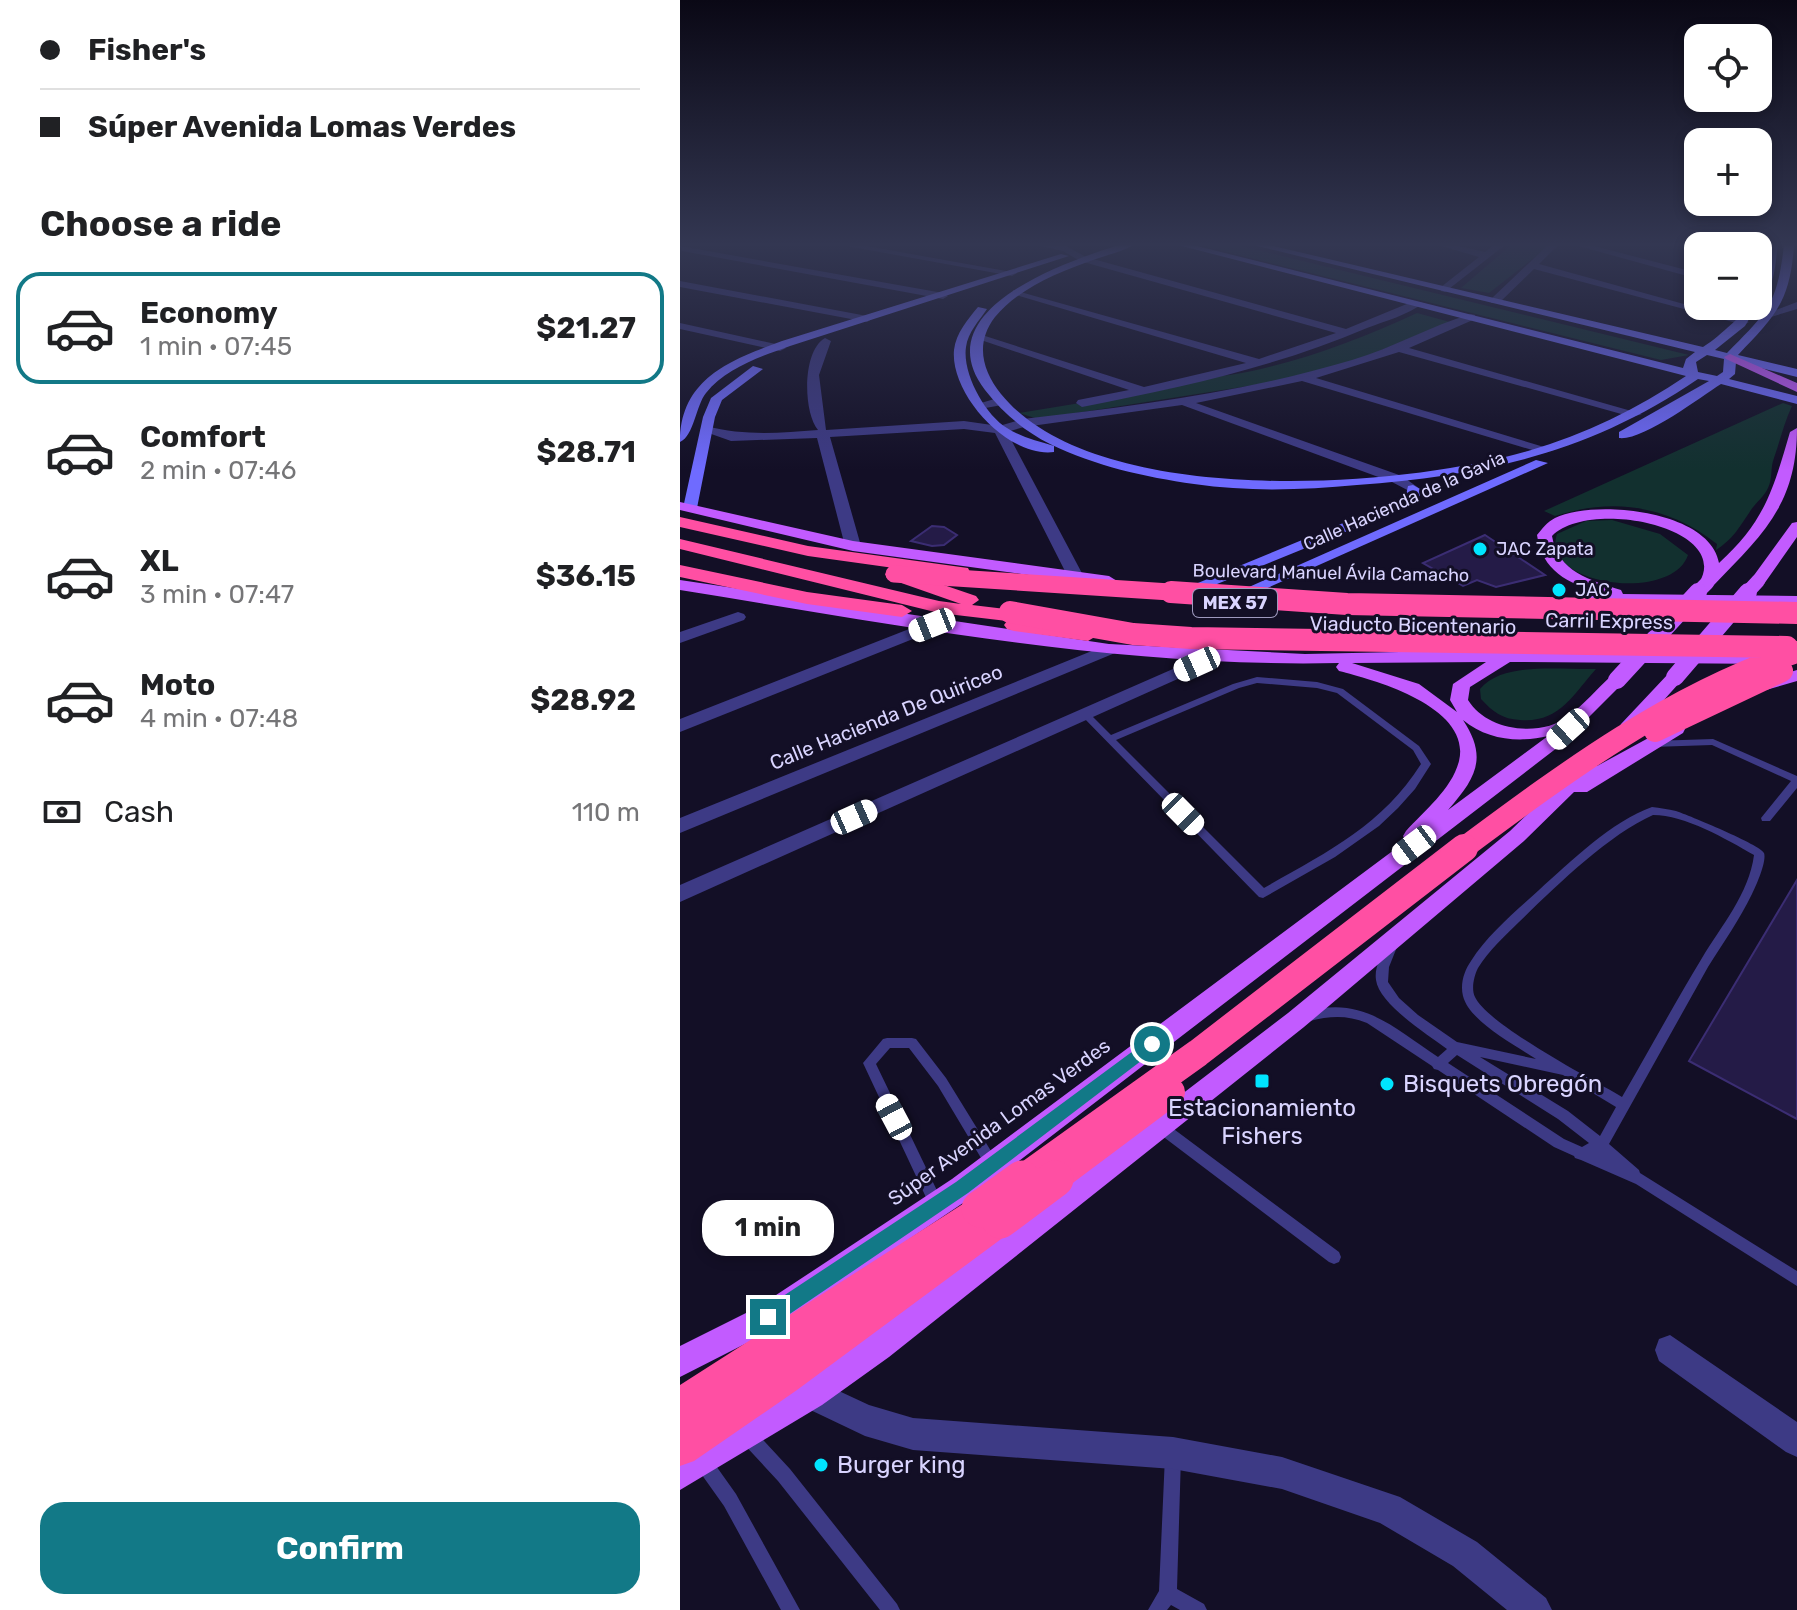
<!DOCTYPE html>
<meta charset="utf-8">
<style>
body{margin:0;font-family:Rubik,sans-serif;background:#f6f6f6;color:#202124;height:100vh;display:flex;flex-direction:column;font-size:30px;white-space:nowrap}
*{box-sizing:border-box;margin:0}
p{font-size:26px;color:#757577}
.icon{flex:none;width:44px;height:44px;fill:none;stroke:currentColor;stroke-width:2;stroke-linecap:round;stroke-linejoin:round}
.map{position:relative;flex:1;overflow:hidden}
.drawer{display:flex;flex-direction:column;background:#fff;width:680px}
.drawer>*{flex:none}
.banner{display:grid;align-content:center;height:176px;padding:0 40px;background:#fff}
.controls{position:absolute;left:1004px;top:24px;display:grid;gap:16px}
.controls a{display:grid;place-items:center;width:88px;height:88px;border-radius:16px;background:#fff;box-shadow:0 4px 12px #0003;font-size:40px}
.end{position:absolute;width:36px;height:36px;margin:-18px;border:10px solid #127987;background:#fff;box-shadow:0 0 0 4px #fff}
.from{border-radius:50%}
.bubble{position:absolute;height:56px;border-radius:24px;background:#fff;box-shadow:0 4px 12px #0003;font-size:26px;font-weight:700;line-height:56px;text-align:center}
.car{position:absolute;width:24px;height:48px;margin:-24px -12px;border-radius:10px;box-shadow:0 0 6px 2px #0007;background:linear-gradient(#fff 24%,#345 0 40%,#fff 0 76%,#345 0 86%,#fff 0)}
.banner b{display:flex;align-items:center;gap:28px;height:76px;font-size:30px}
.banner b+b{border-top:2px solid #e0e0e0}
.banner i{width:20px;height:20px;background:#202124}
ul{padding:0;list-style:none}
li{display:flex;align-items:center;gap:24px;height:112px;margin:0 16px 12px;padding:0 24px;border:4px solid transparent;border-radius:24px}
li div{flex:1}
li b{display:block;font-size:30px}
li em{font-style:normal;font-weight:700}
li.active{border-color:#127987}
li>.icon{width:72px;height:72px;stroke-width:1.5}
h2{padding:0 40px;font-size:36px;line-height:96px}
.pay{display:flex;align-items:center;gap:20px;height:88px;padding:0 40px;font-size:30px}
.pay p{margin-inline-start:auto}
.cta{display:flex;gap:16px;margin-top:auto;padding:16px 40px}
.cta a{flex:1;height:92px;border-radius:24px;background:#127987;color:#fff;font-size:32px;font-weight:700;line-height:92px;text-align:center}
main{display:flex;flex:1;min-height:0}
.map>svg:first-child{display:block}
.green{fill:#12302f}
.building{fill:#241b47;stroke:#3b2d73;stroke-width:2}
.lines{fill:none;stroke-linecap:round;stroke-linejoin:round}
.lane{fill:#3d3a85;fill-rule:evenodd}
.street{fill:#3d3a85;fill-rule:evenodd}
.secondary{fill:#6f6bff;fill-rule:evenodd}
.primary{fill:#c25bff;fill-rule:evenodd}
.highway{fill:#ff4fa3;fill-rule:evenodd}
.primary-bridge-far1{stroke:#c25bff;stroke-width:14}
.primary-bridge{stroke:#c25bff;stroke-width:18}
.highway-bridge-far3{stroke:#ff4fa3;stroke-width:17}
.highway-bridge-far2{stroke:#ff4fa3;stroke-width:22}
.highway-bridge-far1{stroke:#ff4fa3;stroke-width:28}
.highway-bridge{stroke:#ff4fa3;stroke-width:37}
.route{fill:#127987}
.poi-dot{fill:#00e5ff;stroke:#130f26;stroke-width:3}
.labels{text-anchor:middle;stroke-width:6;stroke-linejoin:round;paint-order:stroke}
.far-street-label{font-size:18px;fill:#d9d4ff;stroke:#130f26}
.far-poi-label{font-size:18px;fill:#d9d4ff;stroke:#130f26;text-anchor:start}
.shield{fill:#130f26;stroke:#9e99be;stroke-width:2}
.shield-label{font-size:18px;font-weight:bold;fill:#d9d4ff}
.street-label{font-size:20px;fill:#d9d4ff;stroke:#130f26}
.near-poi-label{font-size:24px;fill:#d9d4ff;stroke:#130f26;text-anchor:start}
</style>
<main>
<section class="drawer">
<div class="banner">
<b><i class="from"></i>Fisher's</b>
<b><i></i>Súper Avenida Lomas Verdes</b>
</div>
<h2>Choose a ride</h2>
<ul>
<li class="active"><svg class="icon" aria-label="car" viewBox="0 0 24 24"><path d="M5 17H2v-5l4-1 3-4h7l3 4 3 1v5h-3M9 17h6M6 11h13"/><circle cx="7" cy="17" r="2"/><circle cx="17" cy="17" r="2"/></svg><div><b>Economy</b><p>1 min · 07:45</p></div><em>$21.27</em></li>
<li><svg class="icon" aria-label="car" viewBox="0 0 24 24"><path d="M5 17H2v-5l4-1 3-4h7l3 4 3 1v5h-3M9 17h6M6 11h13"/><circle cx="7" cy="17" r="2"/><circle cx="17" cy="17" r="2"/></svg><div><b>Comfort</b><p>2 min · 07:46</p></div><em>$28.71</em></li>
<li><svg class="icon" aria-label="car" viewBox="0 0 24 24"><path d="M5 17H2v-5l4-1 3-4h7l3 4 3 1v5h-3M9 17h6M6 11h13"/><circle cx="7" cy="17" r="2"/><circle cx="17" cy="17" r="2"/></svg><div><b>XL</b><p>3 min · 07:47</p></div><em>$36.15</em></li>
<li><svg class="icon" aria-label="car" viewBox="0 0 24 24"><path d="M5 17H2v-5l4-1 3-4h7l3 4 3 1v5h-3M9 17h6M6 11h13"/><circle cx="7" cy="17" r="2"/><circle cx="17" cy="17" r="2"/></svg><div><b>Moto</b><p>4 min · 07:48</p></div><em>$28.92</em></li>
</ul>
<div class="pay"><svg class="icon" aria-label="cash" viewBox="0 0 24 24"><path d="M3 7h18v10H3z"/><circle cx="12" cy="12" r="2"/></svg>Cash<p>110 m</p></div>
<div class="cta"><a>Confirm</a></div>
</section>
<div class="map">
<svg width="1117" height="1610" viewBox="0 0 1117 1610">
<rect width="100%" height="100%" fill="#130f26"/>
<path class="green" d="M519,245H557L1009,355L981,360Z
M831,245H870L809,293L781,288Z
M737,313L770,322L682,358L606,380L358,419L339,413L492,388C518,377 544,377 572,371C628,359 685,337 737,313Z
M1103,403L1112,406C1104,423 1100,441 1094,458C1090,468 1093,478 1088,488C1084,497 1074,504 1069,513C1058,529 1053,539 1036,550L1037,544C989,506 934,497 875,516L864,511Z
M932,520L980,534L1008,555C992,603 860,586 877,534L906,521Z
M916,669C892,696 879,723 840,720C822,719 813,712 801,699L800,689C823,661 881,670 916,669Z"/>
<path class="building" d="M252,526L264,527L277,535L264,545L252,546L231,541Z
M805,535L865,575L816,587L797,580L783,586L743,563Z
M1117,880V1119L1009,1061Z"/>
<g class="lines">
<path class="lane" d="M577,677L637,682L663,689L739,746L751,764L735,789L718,808L699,826L655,857L583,898L579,897L401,715L406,712L409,713L431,735L553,684ZM577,683L637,688L657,693L733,750L741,764C702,826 645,853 584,888L436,740L559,688Z
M1033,739L1117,776V788L1090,821H1082L1081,818L1111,781L1032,745L972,747L967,744L972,741Z
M972,807C980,808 988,809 996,811C1008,815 1081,845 1084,853C1087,861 1076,886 1072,894C1060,919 1043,943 1028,967C995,1026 962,1085 929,1144L959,1170L960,1173L1117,1271V1286L956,1184L901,1160L895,1158L894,1156L874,1147L758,1070L754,1069L752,1066L687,1023C667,1015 650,1016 630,1021L626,1020L624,1016L626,1012C682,995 714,1028 758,1057L767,1049C748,1035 699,1004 696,980C694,967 702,954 707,944L711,943L715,944L717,947L709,967L708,982L719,998L738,1015L777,1042L856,1059C835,1045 789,1021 783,996C780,984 784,971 791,961C808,934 835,912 859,890C890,862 932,821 972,807ZM973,815C1005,815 1046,839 1074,855C1069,894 1041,926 1022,958C994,1004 969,1051 942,1097C912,1079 808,1025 795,997C791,989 794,976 798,968C809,950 825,936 839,922C875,887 928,835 973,815ZM777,1055L878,1119L909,1143L902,1147L884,1139L768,1063ZM800,1057L883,1075L936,1107L920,1136L888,1111Z
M207,1038H232L236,1039L266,1078L319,1164L317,1168L312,1170L307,1168L258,1086L229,1048H210L196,1064L263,1203L261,1208L256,1210L251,1208L183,1063L203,1039Z
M482,1122L487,1124L659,1252L661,1257L659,1262L654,1264L649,1262L477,1132L475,1128L477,1124Z
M67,1427L73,1429L110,1469L217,1604L220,1610H200L98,1481L61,1441L59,1435L61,1429Z
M493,1448L499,1450L501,1456L497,1589L524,1604L527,1610H500L491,1605L487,1610H468L479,1591L485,1456L487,1450Z
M23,1454L29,1456L56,1494L120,1610H101L44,1506L17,1468L15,1462L17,1456Z"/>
<path class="street" d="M161,245H181L337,273L332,276Z
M356,245L386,246L406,257L666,329L734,301L743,303C728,315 705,321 687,328C596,367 499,388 402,407L396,403L398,400L449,390L292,337L302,335L464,387L566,363L333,294V290L579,359L656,333L400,261L383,251Z
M758,245H774L805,252L814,245H825L765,292L761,291V287L799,257Z
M868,245H878L859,264L1069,322L1064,325L854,269L819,303H811V299Z
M895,245H910L1018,273V279Z
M1016,245H1030L1031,246L1018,247Z
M0,246L263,293L268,296L263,299L2,251Z
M0,281L187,316L192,319L187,322L0,287Z
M1117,302V309L1091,317L1086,314Z
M791,314L795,315V319L729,348L962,414L952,417L719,352L636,378L874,450L862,453L622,381L516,403L722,476L740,489L733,493L712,482L502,405L344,427L327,432L404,577L396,582L388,577L315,433L284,429L150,437L181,546L173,551L165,546L137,438L51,441L20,430L26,426C64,436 99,433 138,430C123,412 122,351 145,338L151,341L139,375L146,430L284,421L319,426L343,419C454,406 565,392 672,360C713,348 750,326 791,314Z
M0,323L100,345L106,348L100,351L0,329Z
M318,398L324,402L322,405L300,409L294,405Z
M58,612L64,614L66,617L64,620L0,643V632Z
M252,620L260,625L258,629L0,732V719Z
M429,644L435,645L438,649L435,653L0,833V818Z
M534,651L543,656L540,660L0,902V885Z
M990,1335L1117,1422V1457L1106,1452L979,1361L975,1350L979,1339Z
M131,1378L189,1405L233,1418L493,1437L602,1457L720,1497L797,1542L866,1598L872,1610H827L773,1566L700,1523L602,1489L493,1469L233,1450L185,1436L120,1405L115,1394L120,1383Z"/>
<path class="secondary" d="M439,245H453C442,252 426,255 413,260C379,272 339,288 315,317C295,343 302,370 321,394C415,510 719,489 848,451C906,434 957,409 1006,376L498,245H513L1003,368L1006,359L1015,352L573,245H589L1023,347C1043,335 1062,311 1078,304L1065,326L1035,350L1047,353C1088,311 1097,305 1104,245H1114C1110,302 1096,315 1058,355L1117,369V377L1056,362L1055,374L1049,379L1117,396V404L1041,384C1019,398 963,441 939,438V432L1029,381L1018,379C909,453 807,475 677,485C623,490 568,492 514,484C465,477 415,466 370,444C344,431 323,413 305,390C244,310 385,262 439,245ZM1027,355L1044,359L1043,372L1037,376L1018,372L1016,362Z
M1088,245H1098C1095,264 1095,291 1078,302Z
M381,254L389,256L110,346C82,356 46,368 26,393C16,405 14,436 0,442C0,379 50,360 102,341Z
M298,307L307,309C299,321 288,332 286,347C282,373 305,415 327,428C341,437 358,441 374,446V452C328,458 270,394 274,350C276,333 288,319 298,307Z
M73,366L83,369L42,400L35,417L17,508L15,511H5L3,508L23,417L31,398Z
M856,460L868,463L565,598L559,600L551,595Z
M733,485L740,489V496L729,506L510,595L504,597L496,592L719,500L726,495L728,486Z"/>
<path class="primary" d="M1050,354L1117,383V392L1046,359L1044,357Z
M1117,428C1117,505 1082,535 1033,586L1027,588L1019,583C1053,527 909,498 872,536C878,572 910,580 941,590L943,594L1117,596V606L916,603L908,598L919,593C888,583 862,571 857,535C862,529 867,522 875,518C914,499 1030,510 1039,563C1085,521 1093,490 1110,432Z
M0,502L173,541L429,576L437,581L429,586L173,551L0,510Z
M1117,522V537L1084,584H1072V578L1112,523Z
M0,580L429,644L625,654L767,651L1095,654L1104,659L1095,664L830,662L790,687L788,700C807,731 860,738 889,716C904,704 917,689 931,676H943L946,680L882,744L292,1197L98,1327L0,1377V1346L78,1307L272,1179L726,841L723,836L726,831C744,811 772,789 779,761C792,707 695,680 659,671L656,667L659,663C437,668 218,625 0,590ZM806,662L773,684L770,700L777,712L739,684L672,663ZM783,720C807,740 839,743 868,736L768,810C796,778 808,758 783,720Z
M1117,670V681L1086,690L1077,685L1080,681Z
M995,672L1004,677L1001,681L955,732H941L939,728L941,724L989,673Z
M996,723L1005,729L1003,733L907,792H894L844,841L624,1027L209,1357L142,1405L0,1490V1456L120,1383L187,1335L608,1013L830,831L901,762L908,761L917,766Z"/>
<path class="highway" d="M0,517L128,546L288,568L290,572L288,576L281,578L214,568L296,596L299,600L292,605L351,612L361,618L358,622L408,629L418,635L408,641L334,631L327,629L324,625L327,621L259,613L0,549V539L259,601L281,604L207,578L205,574L214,568L128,556L0,527Z
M0,565L127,592L222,605L232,611L222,617L127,604L0,577Z
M300,1193L312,1198L315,1206L320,1204L332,1209L337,1220L332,1231L117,1390L14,1461L0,1466V1385Z"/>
<path class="primary-bridge-far1" d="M1016,594L1027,583
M1066,594L1078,581"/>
<path class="primary-bridge" d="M995,677L1068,592
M937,680L1018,592"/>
<path class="highway-bridge-far3" d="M214,574L521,594"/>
<path class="highway-bridge-far2" d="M491,592L667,604L1117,613
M330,612L453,634L511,638L1107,647
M975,731L1102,671
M781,850C886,772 992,693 1117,652"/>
<path class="highway-bridge-far1" d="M339,1181L518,1053L784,848
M372,1181L491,1092"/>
<path class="highway-bridge" d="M300,1209L342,1179
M320,1220L375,1179"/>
</g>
<linearGradient id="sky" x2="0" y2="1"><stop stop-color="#0a0815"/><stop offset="0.52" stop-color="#333752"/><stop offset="1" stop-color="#333752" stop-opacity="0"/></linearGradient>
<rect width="1117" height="470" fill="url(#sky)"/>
<path class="route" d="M472,1037L480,1044L478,1048L288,1193L95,1324L88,1326L82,1324L79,1317L82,1310L276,1182Z"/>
<g class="poi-dot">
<circle cx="800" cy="549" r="8"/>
<circle cx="879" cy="590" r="8"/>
<rect x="574" y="1073" width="16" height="16" rx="4"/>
<circle cx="707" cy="1084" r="8"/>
<circle cx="141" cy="1465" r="8"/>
</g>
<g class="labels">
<g class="far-street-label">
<text transform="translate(724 501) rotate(-24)" y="6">Calle Hacienda de la Gavia</text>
<text transform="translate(651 573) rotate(1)" y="6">Boulevard Manuel Ávila Camacho</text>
</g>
<g class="far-poi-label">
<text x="816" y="555">JAC Zapata</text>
<text x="895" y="596">JAC</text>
</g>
<rect class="shield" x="513" y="589" width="84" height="28" rx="6"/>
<g class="shield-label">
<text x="555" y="609">MEX 57</text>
</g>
<g class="street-label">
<text transform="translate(929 621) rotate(1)" y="7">Carril Express</text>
<text transform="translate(733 625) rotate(1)" y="7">Viaducto Bicentenario</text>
<text transform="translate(206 717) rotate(-22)" y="7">Calle Hacienda De Quiriceo</text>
<text transform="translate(319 1122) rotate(-36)" y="7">Súper Avenida Lomas Verdes</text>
</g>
<g class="near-poi-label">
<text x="723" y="1092">Bisquets Obregón</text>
<text x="582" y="1116" text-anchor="middle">Estacionamiento<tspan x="582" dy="28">Fishers</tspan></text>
<text x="157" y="1473">Burger king</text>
</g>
</g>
</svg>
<div class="controls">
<a><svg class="icon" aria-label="locate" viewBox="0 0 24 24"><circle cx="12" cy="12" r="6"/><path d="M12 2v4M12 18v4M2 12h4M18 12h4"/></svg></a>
<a>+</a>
<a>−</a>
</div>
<i class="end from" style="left:472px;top:1044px"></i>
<i class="end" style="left:88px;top:1317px"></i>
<div class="bubble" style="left:22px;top:1200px;width:132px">1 min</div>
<i class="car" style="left:252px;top:625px;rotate:248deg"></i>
<i class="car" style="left:517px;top:664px;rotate:246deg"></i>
<i class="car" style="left:888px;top:729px;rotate:228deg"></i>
<i class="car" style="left:503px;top:814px;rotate:135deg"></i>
<i class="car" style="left:174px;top:817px;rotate:66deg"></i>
<i class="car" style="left:734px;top:845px;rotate:233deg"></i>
<i class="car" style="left:214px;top:1117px;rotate:332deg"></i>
</div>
</main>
